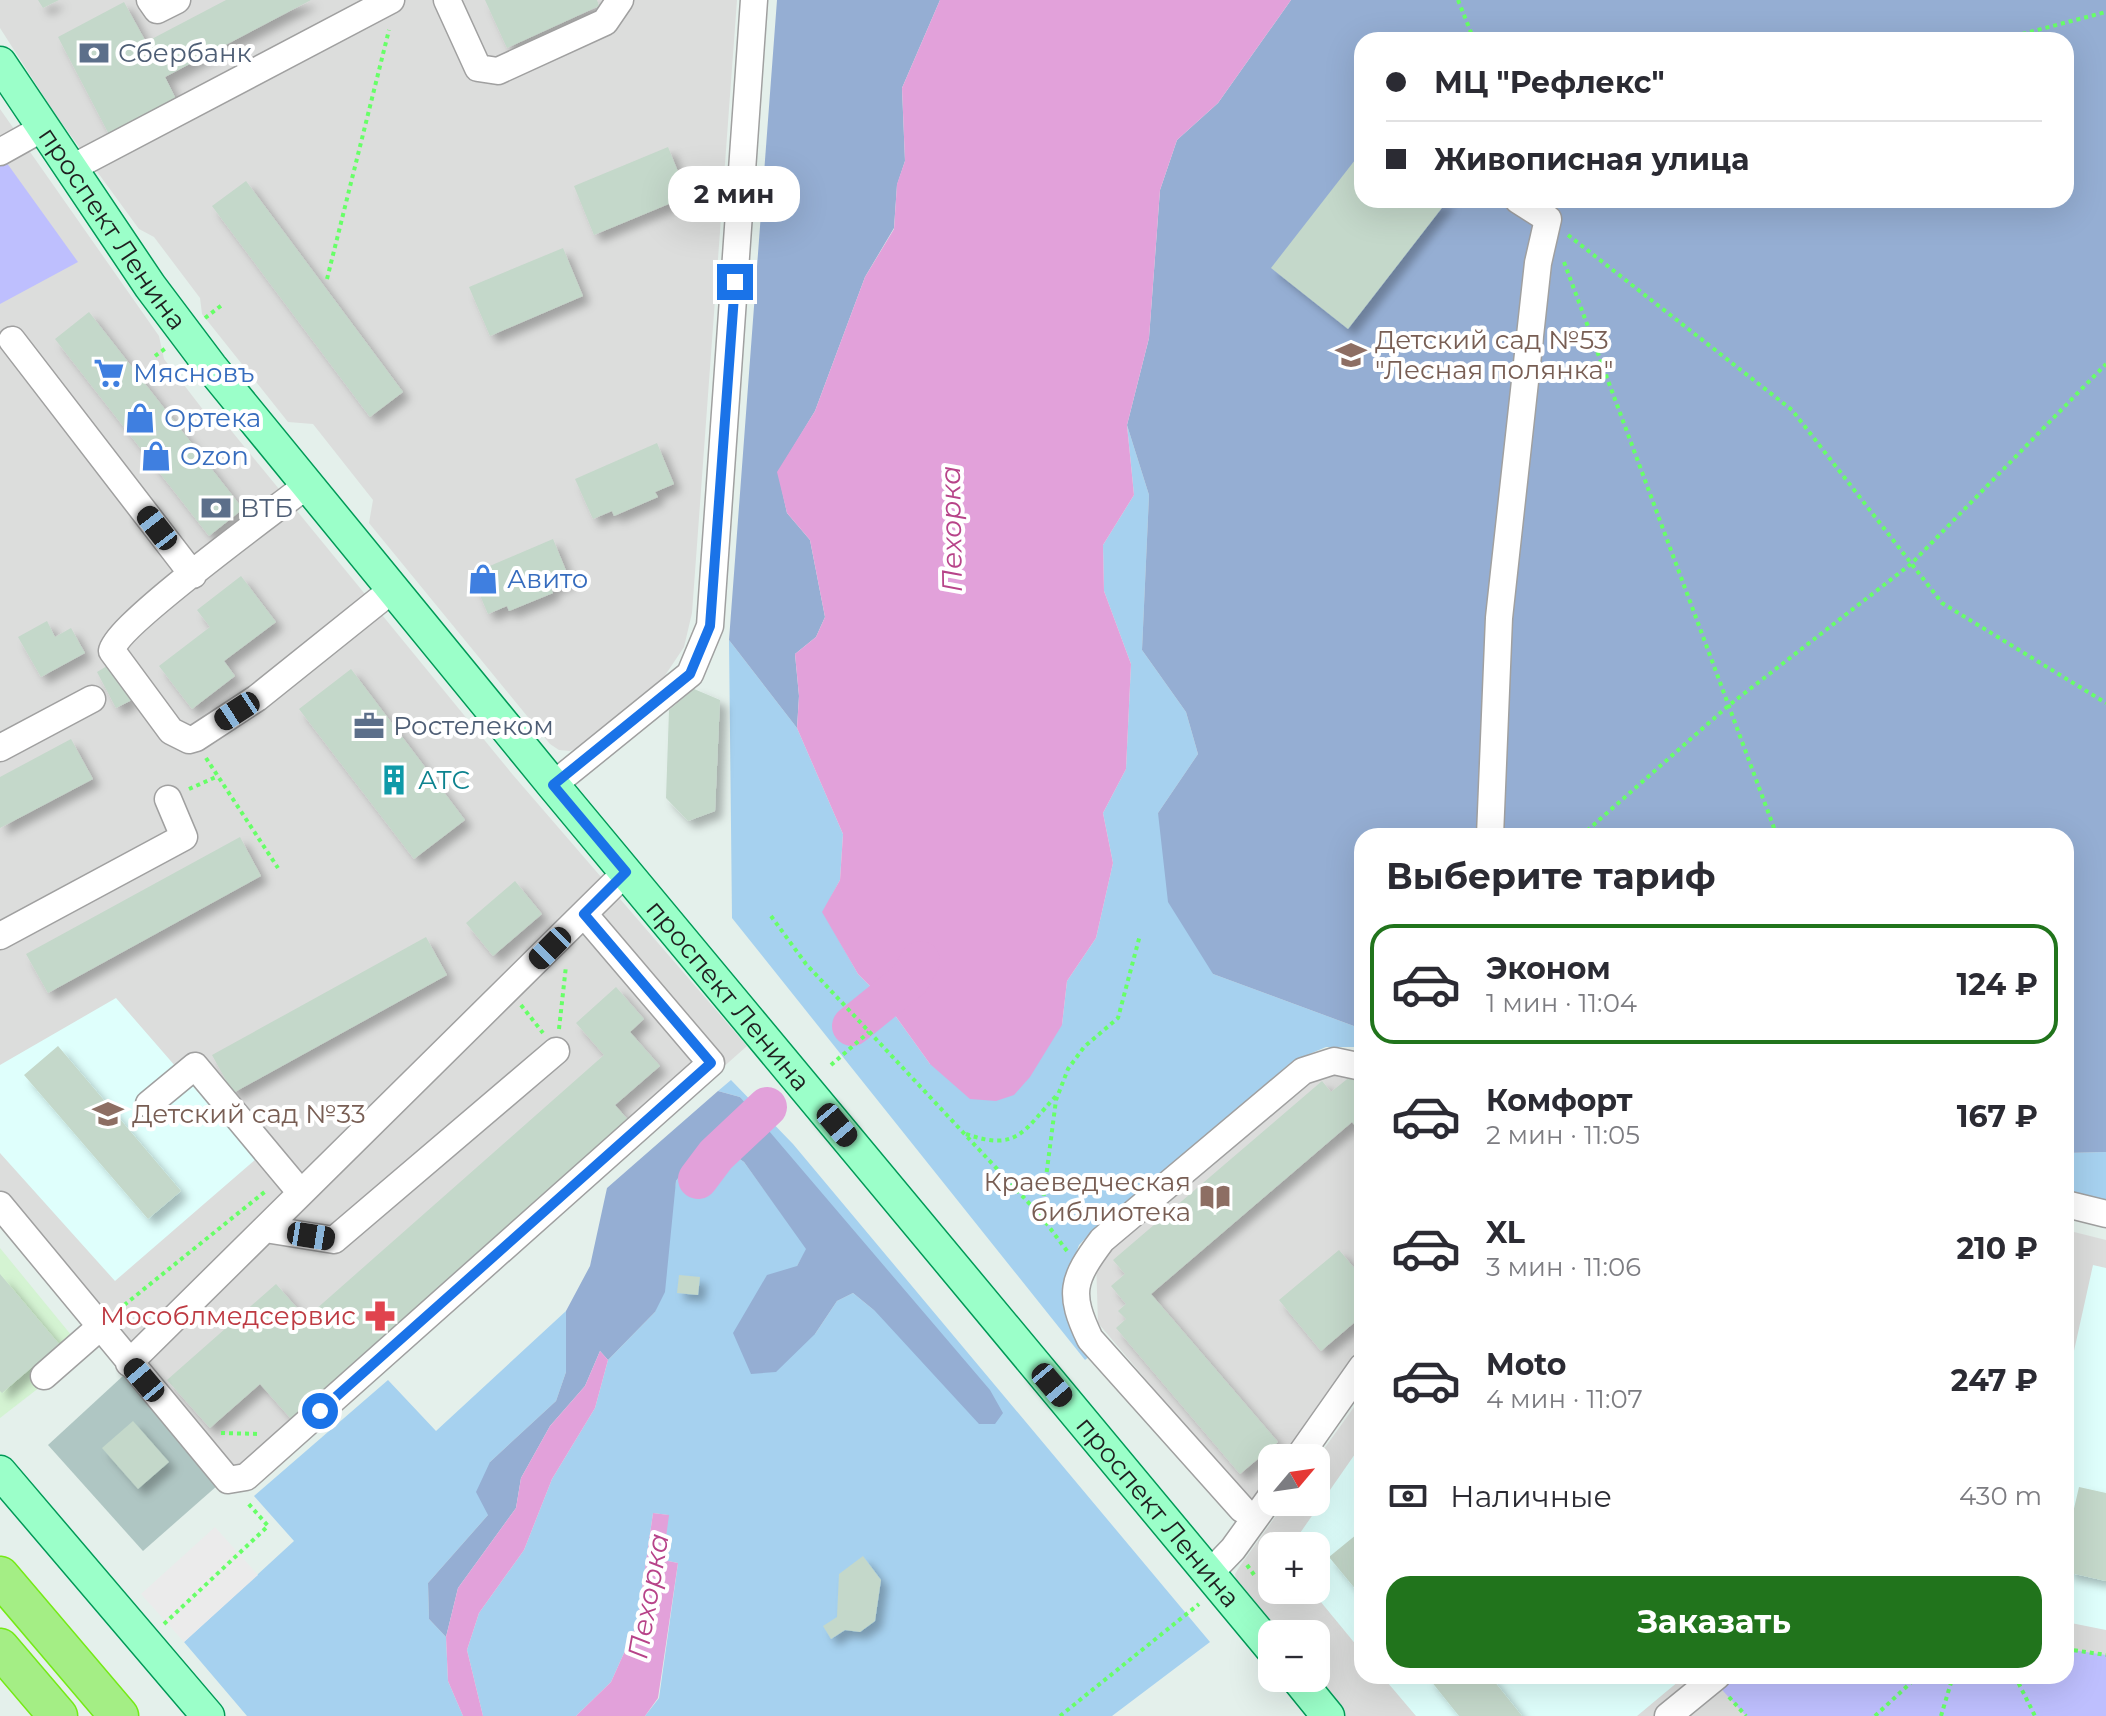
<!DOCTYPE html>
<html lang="ru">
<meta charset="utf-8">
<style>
body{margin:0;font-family:Montserrat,sans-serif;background:#f2f2f3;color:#2b2b33;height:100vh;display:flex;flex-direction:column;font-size:30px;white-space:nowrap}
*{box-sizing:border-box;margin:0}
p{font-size:26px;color:#7c7c81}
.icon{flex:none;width:44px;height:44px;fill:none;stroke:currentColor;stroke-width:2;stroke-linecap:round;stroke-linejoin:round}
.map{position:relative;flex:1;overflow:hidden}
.sheet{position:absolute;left:1354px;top:828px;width:720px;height:856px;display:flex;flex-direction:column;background:#fff;border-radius:24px;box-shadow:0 8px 32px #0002}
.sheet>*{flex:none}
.hud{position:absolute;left:1354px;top:32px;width:720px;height:176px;border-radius:24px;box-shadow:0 8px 32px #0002;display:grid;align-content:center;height:176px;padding:0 32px;background:#fff}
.needle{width:52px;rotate:61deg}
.tools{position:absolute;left:1258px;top:1444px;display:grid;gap:16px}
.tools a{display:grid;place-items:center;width:72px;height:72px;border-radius:16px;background:#fff;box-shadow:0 8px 32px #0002;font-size:40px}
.end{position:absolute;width:36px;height:36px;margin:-18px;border:10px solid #1a73e8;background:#fff;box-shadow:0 0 0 4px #fff}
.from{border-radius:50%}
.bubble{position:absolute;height:56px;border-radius:24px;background:#fff;box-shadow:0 8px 32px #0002;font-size:26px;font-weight:700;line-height:56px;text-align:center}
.car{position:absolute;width:24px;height:48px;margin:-24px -12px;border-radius:10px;box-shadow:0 0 6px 2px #0007;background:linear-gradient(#222 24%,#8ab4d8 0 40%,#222 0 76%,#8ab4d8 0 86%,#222 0)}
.hud b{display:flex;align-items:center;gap:28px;height:76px;font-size:30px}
.hud b+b{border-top:2px solid #e1e1e2}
.hud i{width:20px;height:20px;background:#2b2b33}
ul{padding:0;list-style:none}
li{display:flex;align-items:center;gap:24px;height:120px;margin:0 16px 12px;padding:0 16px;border:4px solid transparent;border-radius:24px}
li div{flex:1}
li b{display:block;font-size:30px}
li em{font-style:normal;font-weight:700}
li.active{border-color:#21741c}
li>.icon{width:72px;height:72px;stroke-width:1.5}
h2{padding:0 32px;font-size:36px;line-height:96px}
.pay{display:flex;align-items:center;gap:20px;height:88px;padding:0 32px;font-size:30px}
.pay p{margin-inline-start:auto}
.button{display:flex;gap:16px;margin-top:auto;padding:16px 32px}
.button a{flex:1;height:92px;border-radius:24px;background:#21741c;color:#fff;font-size:32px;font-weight:700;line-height:92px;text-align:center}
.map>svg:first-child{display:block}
.residential{fill:#dcdddc;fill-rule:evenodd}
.commercial{fill:#d4f3d2}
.education{fill:#dffffc}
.construction{fill:#afc6c3}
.grass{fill:#a6d1ef}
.forest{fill:#95aed3;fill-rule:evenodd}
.park{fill:#bebffe}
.parking{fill:#ebebeb}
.water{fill:#e2a1da}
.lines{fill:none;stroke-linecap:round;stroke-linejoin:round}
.river{stroke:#e2a1da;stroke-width:40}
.building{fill:#c4d8ca;filter:url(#shadow)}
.minor-casing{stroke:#a0a0a0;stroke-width:29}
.major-casing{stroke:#009a57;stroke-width:35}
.highway-casing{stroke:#75ea16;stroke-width:41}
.path{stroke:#67ff67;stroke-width:4;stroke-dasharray:4 4;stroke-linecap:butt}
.minor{stroke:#fff;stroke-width:26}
.major{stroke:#9bffc9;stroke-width:32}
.highway{stroke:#a4ee85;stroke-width:38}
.route{stroke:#1a73e8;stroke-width:10}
.labels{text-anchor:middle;stroke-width:8;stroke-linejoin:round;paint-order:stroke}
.service-label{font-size:26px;fill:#4e5e75;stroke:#fff;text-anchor:start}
.street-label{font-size:26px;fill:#1f1f1f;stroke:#fff}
.education-label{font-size:26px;fill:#785e54;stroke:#fff;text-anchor:start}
.shop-label{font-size:26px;fill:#366cbe;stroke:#fff;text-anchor:start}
.culture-label{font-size:26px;fill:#0d838f;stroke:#fff;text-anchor:start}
.health-label{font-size:26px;fill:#be3a42;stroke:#fff;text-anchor:end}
.water-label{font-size:28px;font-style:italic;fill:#b74389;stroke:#fff}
</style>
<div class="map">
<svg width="2106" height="1716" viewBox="0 0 2106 1716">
<defs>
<filter id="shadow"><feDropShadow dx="7" dy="7" stdDeviation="4" flood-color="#0004"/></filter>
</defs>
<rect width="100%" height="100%" fill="#e4f0eb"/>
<path class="residential" d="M0,0H737L692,613L684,647L664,677L580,747L570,751L559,750L550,744L369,523L373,500L313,424L288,422L202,314L200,298L154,237L139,229L55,114L0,28Z
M0,109L159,336L164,359L204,411L225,423L513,775L747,1046L246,1491L0,1190Z
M1343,1071L1362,1075V1350L1285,1458H1272V1476L1252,1505L1098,1323L1096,1260L1310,1079Z
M2066,1230L2106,1240V1716H1345L1313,1678L1316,1634H1277L1237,1587L1235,1574L1240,1566L1286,1502H1316V1460L1362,1396V1676H2066ZM1272,1546H1316V1590H1272Z"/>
<path class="commercial" d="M0,1248L85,1352L0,1418Z"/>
<path class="education" d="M116,998L256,1159L115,1281L0,1153V1065Z
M2093,1265L2106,1268V1630L2066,1622V1387Z
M1362,1444V1652L1311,1590H1316V1546H1291Z
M1382,1676H1685L1637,1716H1416Z"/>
<path class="construction" d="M124,1375L218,1485L143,1551L48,1445Z"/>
<path class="grass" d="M1127,425L1149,495L1142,650L1186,712L1198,754L1158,813L1213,974L1362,1029V1047H1326L1293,1061L1095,1228L1079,1245L1069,1271L1095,1352L1085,1360L732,918L729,640L797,728L843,834L840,880L823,912L858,974L884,1000L930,1064L1062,1025L1067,981L1096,938L1113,863L1103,813L1126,769L1131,664L1104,591L1103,545L1134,495Z
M731,1080L793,1144L1210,1642L1112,1716H645L659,1698L678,1563L663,1560L668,1515L653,1513L637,1624L611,1682L576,1716H483L467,1650L479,1613L524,1550L552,1479L595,1408L608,1360L655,1312L676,1181L695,1154L715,1142L744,1162L807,1249L797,1266L815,1334L837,1301L853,1293L875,1311L740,1097L718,1091Z
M2106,1152V1200L2066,1192V1153Z
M566,1311V1372L556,1401L490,1462L488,1515L428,1583L429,1619L446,1637L448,1681L463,1716H247L184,1642L294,1541L254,1496L388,1380L436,1431Z"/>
<path class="forest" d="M777,0H940L902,88L905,161L897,185L894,228L865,277L815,411L778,472L787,513L810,540L825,617L816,637L795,654L799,696L797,728L729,640Z
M1291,0H2106V1152L2066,1153V836H1362V1029L1213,974L1168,902L1158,813L1198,754L1186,712L1142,650L1149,495L1127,425L1149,338L1160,190L1177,140L1218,103ZM1362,40H2066V200H1362Z
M718,1091L740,1097L990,1390L1003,1413L995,1424H979L875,1311L853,1293L837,1301L815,1334L776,1372L751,1374L733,1333L767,1275L797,1266L806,1249L744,1162L715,1142L695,1154L676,1181L665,1292L655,1312L608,1360L600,1351L585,1386L550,1426L521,1478L516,1508L458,1588L446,1637L429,1619L428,1583L488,1515L476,1492L490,1462L556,1401L566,1372V1311L590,1266L607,1188Z"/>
<path class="park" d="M4,159L78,262L0,304V161Z
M2066,1649L2106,1655V1716H1746L1713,1680L1717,1676H2066Z"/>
<path class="parking" d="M215,1527L258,1575L184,1642L141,1594Z"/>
<path class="water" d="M940,0H1291L1218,103L1177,140L1160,190L1149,338L1127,425L1134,495L1103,545L1104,591L1131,664L1126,769L1103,813L1113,863L1096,938L1067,981L1062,1025L1030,1077L1014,1095L996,1101L970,1099L930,1064L884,1000L858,974L822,912L840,880L843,834L797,728L799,696L795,654L816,637L825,617L810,540L787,513L777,472L815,411L865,277L894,229L897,184L905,161L902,88Z
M600,1351L608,1360L595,1408L552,1479L524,1550L479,1613L467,1650L483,1716H463L448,1681L446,1637L458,1588L516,1508L521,1478L550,1426L585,1386Z
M653,1513L669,1515L663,1560L678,1563L658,1698L645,1716H576L611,1682L637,1624Z"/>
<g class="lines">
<path class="river" d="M852,1026L910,979L920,961
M698,1179L716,1155L767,1107"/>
</g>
<path class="building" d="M38,0H59L43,8Z
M226,0H311L165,77L179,105L112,140L58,37L124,2L146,42Z
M485,0H597L599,6L507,48Z
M668,147L688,196L594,235L574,186Z
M1362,151V200H1448L1348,329L1271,268Z
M246,181L403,392L370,417L212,206Z
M563,248L583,296L490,336L469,287Z
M89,312L243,509L209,536L55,339Z
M657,443L674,484L655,492L658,497L614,516L612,511L593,519L575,479Z
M553,539L570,580L551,588L553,593L509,611L507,606L488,614L471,574Z
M241,576L276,622L224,661L235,676L192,709L159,666L210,627L197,610Z
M47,621L55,637L71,628L85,653L41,677L18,637Z
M112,663L132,700L116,708L97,672Z
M351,669L465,820L414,859L299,709Z
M694,689L720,700L715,811L688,821L666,798L669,710Z
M71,739L93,779L0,828V777Z
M240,837L261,876L48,993L26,954Z
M515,881L542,914L493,956L466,923Z
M426,937L447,975L233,1093L212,1055Z
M616,987L644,1019L630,1032L660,1066L615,1105L630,1122L292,1420L260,1384L210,1428L167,1380L276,1284L306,1318L604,1055L576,1023Z
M58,1046L181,1191L148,1219L24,1075Z
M1351,1076L1362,1089V1134L1352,1122L1151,1294L1278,1442L1240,1474L1116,1328L1126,1319L1118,1311L1126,1304L1111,1286L1125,1274L1113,1260L1322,1081L1331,1092Z
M1339,1250L1362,1277V1316L1321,1351L1279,1300Z
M0,1274L59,1344L2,1393L0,1391Z
M679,1275L700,1277L698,1295L677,1293Z
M133,1421L169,1462L138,1489L102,1448Z
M2079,1487L2106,1493V1581L2066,1572V1543Z
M1362,1530V1597L1329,1557Z
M863,1556L881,1580L875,1621L860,1632L845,1630L831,1639L823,1626L837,1617L839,1574Z
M1427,1676H1490L1522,1716H1459Z"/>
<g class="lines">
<g class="minor-casing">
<path id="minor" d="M150,0L157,10L177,0
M447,0L478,68L498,71L605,22L620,0
M0,152L43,128
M70,169L391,0
M12,340L193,575
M307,485C277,509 116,625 112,651L171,731L189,740L196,738L257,698L393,589
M0,748L92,699
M553,785L690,674L710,626L754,0
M1490,836L1499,618L1538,263L1548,219L1518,200
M0,936L184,837L168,799
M149,1104L195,1066L301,1193
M2066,1204L2106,1214
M0,1205L228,1480L246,1477L711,1063L584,914
M265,1229L334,1240L556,1051
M129,1363L626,872
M44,1376L100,1327
M1298,1458L1362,1367
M1242,1509L1090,1339C1068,1293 1072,1280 1102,1240L1303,1071L1334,1061L1362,1067
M1209,1574L1233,1549L1272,1495
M1668,1716L1717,1676"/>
</g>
<g class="major-casing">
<g id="major">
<path id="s1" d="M0,63L150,286L211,367L553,785L1272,1649"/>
<path d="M0,1472L208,1716"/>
<path d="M1297,1678L1328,1716"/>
</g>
</g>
<g class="highway-casing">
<path id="highway" d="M0,1576L119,1716
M0,1648L58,1716"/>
</g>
<path class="path" d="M1458,0L1474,40
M1999,40L2106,12
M1568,235L1792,410L1942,603L2106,703
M1564,262L1777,836
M327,279L389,30
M205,318L222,305
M155,356L166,348
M206,758L278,868
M189,789L216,777
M1581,836L1728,706L1911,564L2106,364
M771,916L806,964L1041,1216
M521,1005L543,1033
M559,1029L566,966
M831,1065L869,1032
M966,1134C1018,1152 1023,1131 1057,1095
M1067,1251L1041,1216L1056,1100L1068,1069L1084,1047L1118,1018L1140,935
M118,1310L267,1190
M221,1433L260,1434
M1247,1565L1255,1576
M164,1624L268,1526L247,1502
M2066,1649L2106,1655
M2015,1676L2035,1716
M1729,1697L1746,1716
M1060,1716L1199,1604
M1875,1716L1918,1676
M1941,1716L1953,1676"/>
<use href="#minor" class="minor"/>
<use href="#major" class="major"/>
<use href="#highway" class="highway"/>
</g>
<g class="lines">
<path class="route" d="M320,1411L711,1063L584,914L626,872L553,785L690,674L710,626L735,282"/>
</g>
<defs>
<g id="bank-bare" transform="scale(2.4)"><path d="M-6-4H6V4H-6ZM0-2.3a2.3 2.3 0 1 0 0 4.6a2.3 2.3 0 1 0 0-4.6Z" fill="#5c6f8a" stroke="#fff" stroke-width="2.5" paint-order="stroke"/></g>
<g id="school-bare" transform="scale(2.4)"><path d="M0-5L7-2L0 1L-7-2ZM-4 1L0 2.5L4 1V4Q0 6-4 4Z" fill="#8d6e63" stroke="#fff" stroke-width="2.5" paint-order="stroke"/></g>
<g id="supermarket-bare" transform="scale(2.4)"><path d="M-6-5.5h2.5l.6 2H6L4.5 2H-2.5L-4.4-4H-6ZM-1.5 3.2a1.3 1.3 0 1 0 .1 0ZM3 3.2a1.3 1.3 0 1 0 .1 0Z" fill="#3f7fe0" stroke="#fff" stroke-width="2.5" paint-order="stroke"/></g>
<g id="shop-bare" transform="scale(2.4)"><path d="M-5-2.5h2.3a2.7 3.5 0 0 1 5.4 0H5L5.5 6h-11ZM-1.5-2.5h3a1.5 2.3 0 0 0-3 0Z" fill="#3f7fe0" stroke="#fff" stroke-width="2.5" paint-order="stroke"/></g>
<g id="office-bare" transform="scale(2.4)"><path d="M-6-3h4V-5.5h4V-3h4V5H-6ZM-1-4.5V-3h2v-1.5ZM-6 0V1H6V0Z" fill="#5c6f8a" stroke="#fff" stroke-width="2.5" paint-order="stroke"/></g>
<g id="building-bare" transform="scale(2.4)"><path d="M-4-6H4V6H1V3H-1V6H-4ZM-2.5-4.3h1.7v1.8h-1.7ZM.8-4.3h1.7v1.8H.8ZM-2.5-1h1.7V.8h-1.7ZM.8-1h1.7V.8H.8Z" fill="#0f9aa8" stroke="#fff" stroke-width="2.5" paint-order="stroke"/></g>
<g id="library-bare" transform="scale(2.4)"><path d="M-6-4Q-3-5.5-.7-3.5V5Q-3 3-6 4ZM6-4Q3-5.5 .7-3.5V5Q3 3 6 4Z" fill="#8d6e63" stroke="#fff" stroke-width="2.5" paint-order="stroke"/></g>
<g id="pharmacy-bare" transform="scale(2.4)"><path d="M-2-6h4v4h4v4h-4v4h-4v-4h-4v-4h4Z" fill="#e0444e" stroke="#fff" stroke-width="2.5" paint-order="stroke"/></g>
</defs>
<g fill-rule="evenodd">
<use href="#bank-bare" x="94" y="53"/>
<use href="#school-bare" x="1351" y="355"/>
<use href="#supermarket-bare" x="109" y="373"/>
<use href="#shop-bare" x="140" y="418"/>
<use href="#shop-bare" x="156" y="456"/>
<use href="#bank-bare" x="216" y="508"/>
<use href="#shop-bare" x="483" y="579"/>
<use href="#office-bare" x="369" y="726"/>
<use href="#building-bare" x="394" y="780"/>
<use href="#school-bare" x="108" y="1114"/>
<use href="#library-bare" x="1215" y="1197"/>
<use href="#pharmacy-bare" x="380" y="1316"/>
</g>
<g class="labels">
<g class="service-label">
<text x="118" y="62">Сбербанк</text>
<text x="240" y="517">ВТБ</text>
<text x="393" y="735">Ростелеком</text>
</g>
<g class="street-label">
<text dy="9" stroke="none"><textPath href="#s1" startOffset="200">проспект Ленина</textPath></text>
<text dy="9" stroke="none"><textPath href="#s1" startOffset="1184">проспект Ленина</textPath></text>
<text dy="9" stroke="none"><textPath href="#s1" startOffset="1856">проспект Ленина</textPath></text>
</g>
<g class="education-label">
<text x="1375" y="349">Детский сад №53<tspan x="1375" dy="30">"Лесная полянка"</tspan></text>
<text x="132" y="1123">Детский сад №33</text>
<text x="1191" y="1191" text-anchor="end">Краеведческая<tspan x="1191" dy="30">библиотека</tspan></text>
</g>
<g class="shop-label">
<text x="133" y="382">Мясновъ</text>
<text x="164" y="427">Ортека</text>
<text x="180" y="465">Ozon</text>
<text x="507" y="588">Авито</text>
</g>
<g class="culture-label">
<text x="418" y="789">АТС</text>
</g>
<g class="health-label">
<text x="356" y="1325">Мособлмедсервис</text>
</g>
<g class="water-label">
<text transform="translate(951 529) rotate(-91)" y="10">Пехорка</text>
<text transform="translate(648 1596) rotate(-80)" y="10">Пехорка</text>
</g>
</g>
</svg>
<div class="tools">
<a><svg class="needle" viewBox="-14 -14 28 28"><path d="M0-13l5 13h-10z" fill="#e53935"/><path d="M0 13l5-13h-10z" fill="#7c7c81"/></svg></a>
<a>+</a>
<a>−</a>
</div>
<i class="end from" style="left:320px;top:1411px"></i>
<i class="end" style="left:735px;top:282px"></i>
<div class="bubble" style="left:668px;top:166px;width:132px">2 мин</div>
<i class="car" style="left:157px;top:528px;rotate:322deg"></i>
<i class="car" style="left:237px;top:711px;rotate:237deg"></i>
<i class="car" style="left:550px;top:948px;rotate:225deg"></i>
<i class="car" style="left:837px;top:1125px;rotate:140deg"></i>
<i class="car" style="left:311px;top:1236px;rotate:99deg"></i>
<i class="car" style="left:144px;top:1380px;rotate:320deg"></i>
<i class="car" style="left:1052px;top:1385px;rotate:140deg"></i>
<div class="hud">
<b><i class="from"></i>МЦ &quot;Рефлекс&quot;</b>
<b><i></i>Живописная улица</b>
</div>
<section class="sheet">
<h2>Выберите тариф</h2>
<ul>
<li class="active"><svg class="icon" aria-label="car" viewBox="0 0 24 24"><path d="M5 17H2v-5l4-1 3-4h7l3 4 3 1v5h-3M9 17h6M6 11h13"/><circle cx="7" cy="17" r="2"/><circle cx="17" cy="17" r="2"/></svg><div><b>Эконом</b><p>1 мин · 11:04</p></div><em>124 ₽</em></li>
<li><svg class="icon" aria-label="car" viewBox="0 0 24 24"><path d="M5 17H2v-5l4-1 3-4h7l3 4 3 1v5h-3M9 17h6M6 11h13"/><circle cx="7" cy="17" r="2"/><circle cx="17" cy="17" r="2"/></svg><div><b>Комфорт</b><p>2 мин · 11:05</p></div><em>167 ₽</em></li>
<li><svg class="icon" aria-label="car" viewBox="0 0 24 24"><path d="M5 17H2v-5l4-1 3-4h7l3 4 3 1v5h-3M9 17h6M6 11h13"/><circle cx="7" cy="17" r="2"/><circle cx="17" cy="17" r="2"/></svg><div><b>XL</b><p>3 мин · 11:06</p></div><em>210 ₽</em></li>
<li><svg class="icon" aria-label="car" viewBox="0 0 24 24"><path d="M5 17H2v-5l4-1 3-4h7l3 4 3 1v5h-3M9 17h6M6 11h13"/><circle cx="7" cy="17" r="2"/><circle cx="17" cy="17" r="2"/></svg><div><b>Moto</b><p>4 мин · 11:07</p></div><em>247 ₽</em></li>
</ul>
<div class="pay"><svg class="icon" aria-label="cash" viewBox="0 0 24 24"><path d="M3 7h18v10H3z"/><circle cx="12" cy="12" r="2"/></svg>Наличные<p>430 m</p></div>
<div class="button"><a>Заказать</a></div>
</section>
</div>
